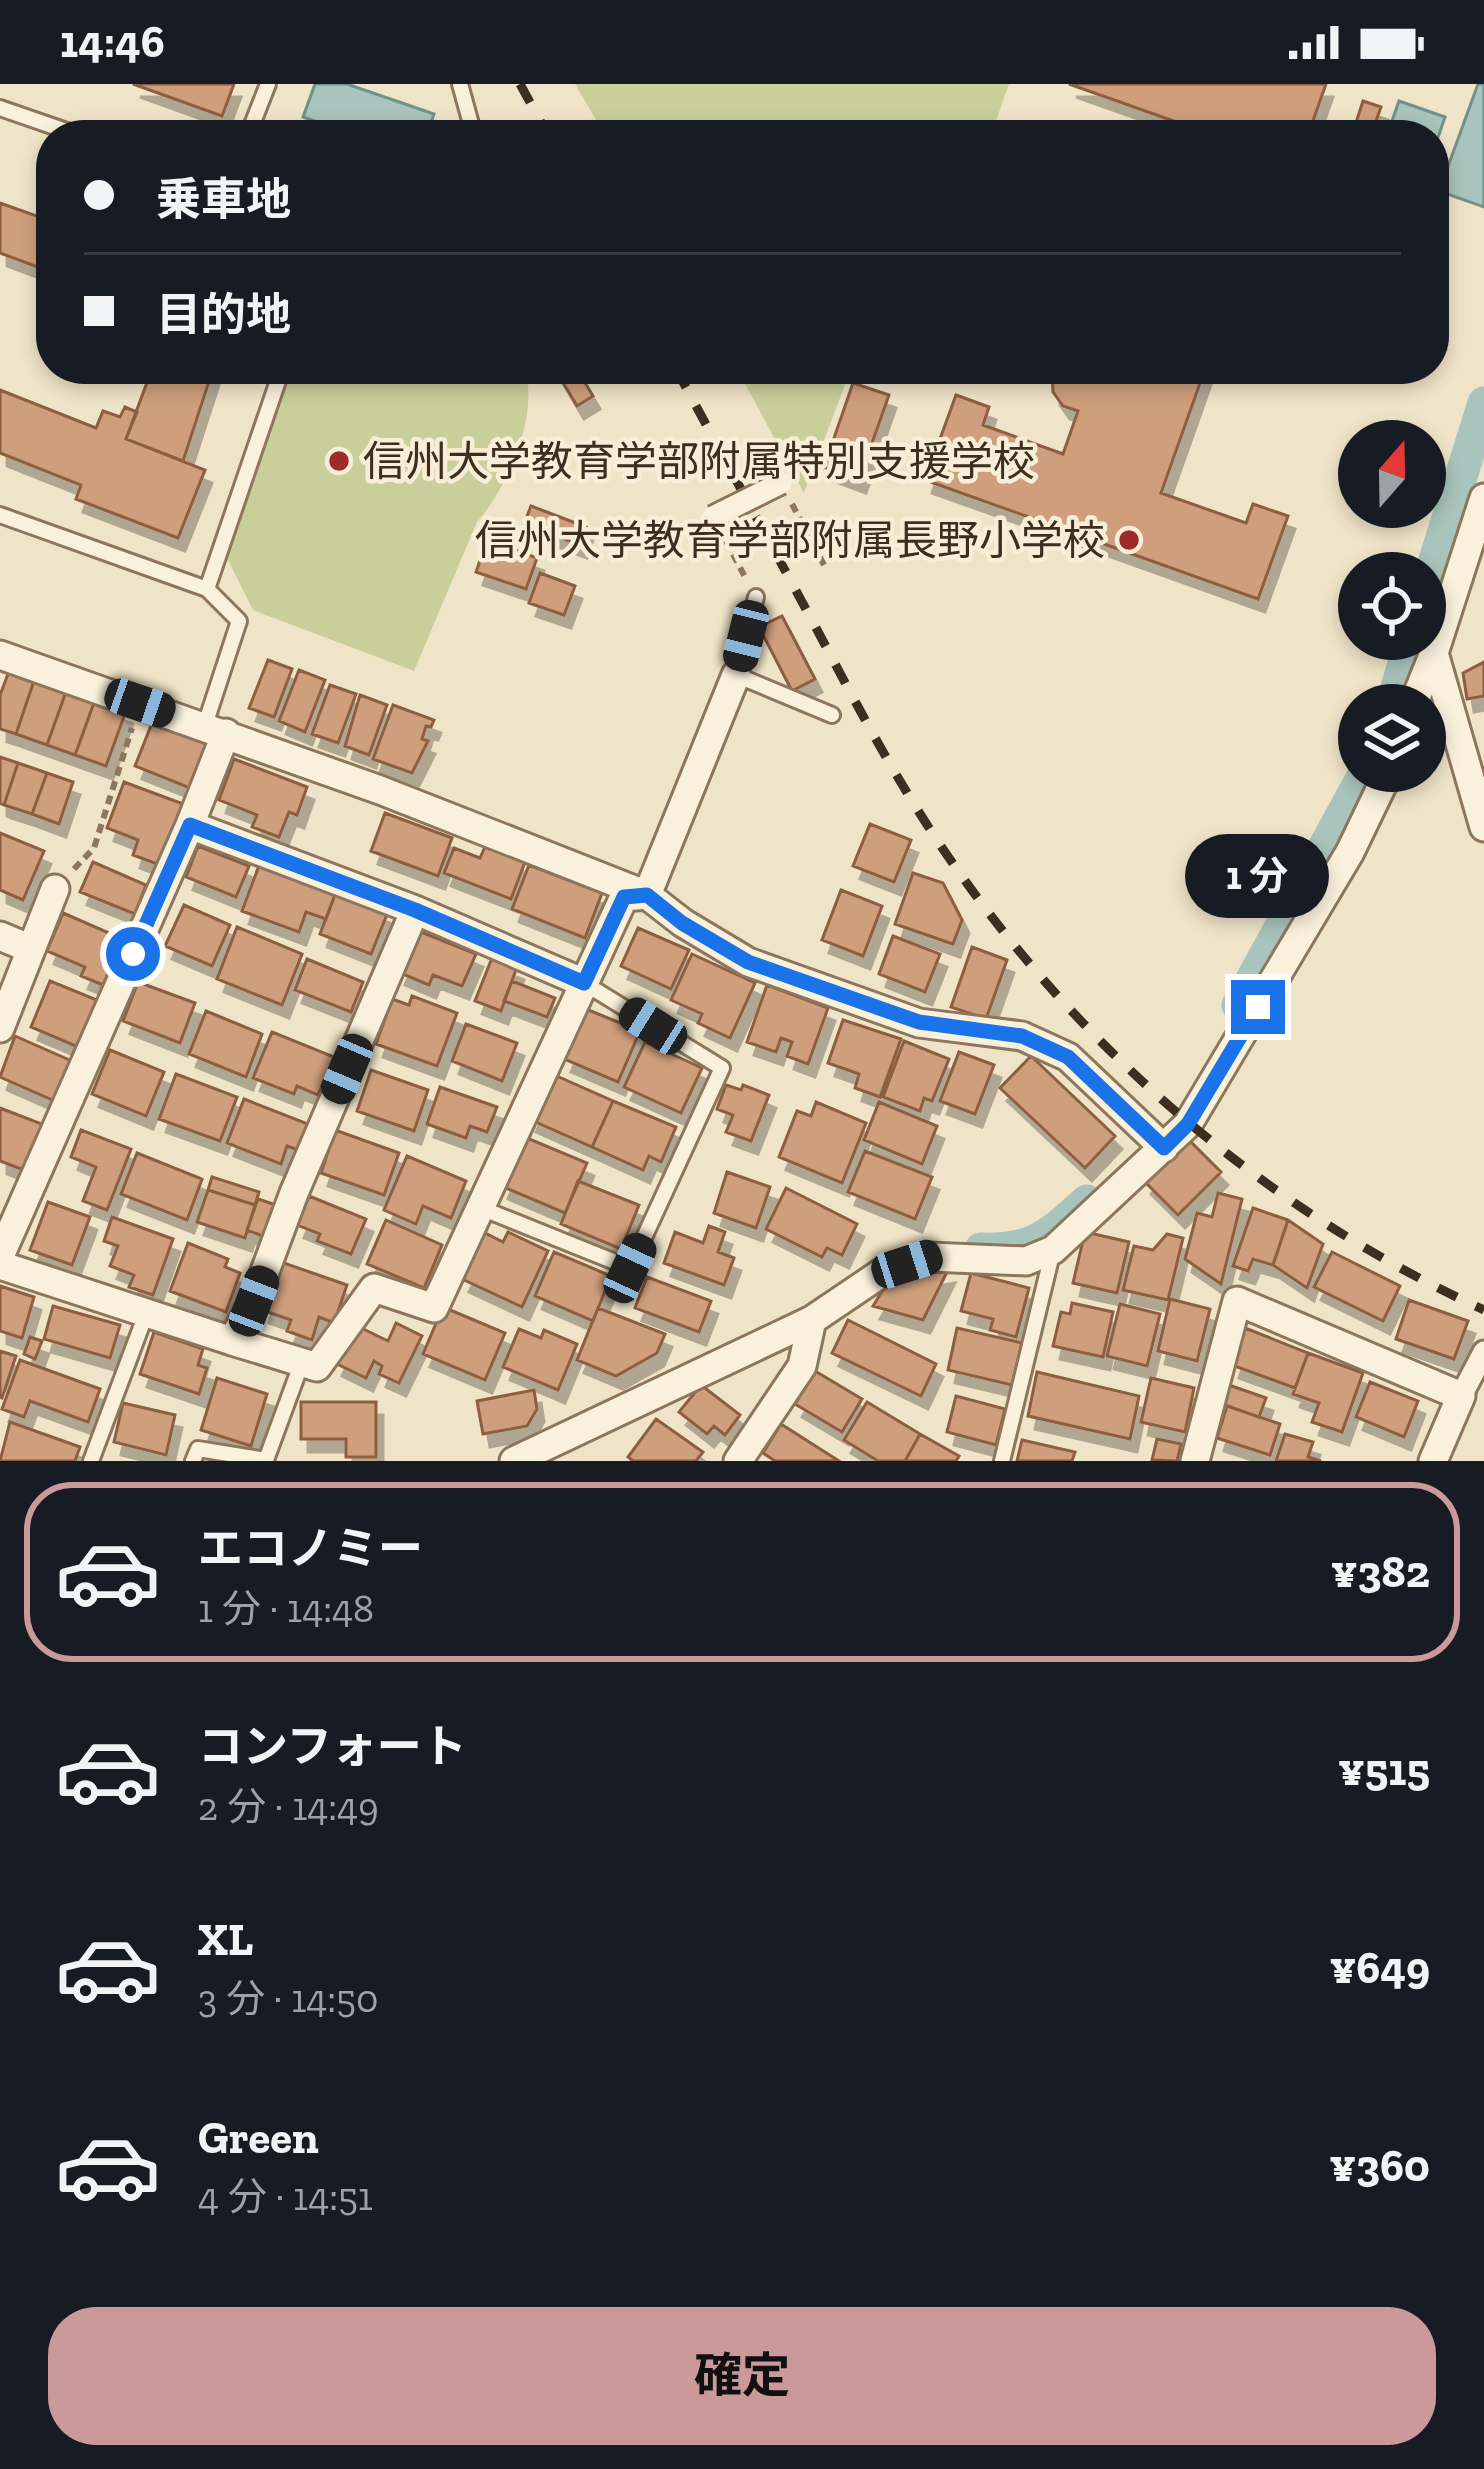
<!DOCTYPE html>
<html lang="ja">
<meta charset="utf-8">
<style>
body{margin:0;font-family:"Zilla Slab","Noto Sans JP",serif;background:#20242c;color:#f1f3f6;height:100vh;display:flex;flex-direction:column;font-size:45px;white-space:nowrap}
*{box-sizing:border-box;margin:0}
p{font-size:39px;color:#9ea1a6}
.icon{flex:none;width:66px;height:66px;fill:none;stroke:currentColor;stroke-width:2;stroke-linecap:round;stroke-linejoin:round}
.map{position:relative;height:1377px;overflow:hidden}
.panel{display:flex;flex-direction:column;background:#171b24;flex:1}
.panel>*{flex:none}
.top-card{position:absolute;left:36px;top:36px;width:1413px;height:264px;border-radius:48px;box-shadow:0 6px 18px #0003;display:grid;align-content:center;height:264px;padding:0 48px;background:#171b24}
.needle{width:78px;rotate:20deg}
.tools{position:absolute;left:1338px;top:336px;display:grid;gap:24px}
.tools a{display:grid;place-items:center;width:108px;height:108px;border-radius:50%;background:#171b24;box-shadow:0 6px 18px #0003;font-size:60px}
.end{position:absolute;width:54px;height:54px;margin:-27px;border:15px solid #1a73e8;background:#fff;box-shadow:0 0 0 6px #fff}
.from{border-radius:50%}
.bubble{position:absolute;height:84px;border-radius:42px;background:#171b24;box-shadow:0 6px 18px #0003;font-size:39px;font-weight:700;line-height:84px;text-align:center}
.car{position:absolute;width:36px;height:72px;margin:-36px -18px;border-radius:15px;box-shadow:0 0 9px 3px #0007;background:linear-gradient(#222 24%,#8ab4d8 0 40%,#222 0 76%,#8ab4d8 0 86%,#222 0)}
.top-card b{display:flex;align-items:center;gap:42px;height:114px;font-size:45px}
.top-card b+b{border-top:3px solid #363941}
.top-card i{width:30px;height:30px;background:#f1f3f6}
ul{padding:21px 0 0;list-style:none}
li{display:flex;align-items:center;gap:36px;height:180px;margin:0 24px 18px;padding:0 24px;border:6px solid transparent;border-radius:48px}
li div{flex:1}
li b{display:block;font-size:45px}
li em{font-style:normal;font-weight:700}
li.current{border-color:#cc999b}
li>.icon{width:108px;height:108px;stroke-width:1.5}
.button{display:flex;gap:24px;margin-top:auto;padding:24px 48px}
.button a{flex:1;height:138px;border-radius:48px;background:#cc999b;color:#111;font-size:48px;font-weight:700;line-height:138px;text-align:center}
.status{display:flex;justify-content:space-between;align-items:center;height:84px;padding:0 60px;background:#171b24;direction:ltr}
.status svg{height:33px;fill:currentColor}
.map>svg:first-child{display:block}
.green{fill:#c9cf9b}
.water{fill:#a9c4bc;stroke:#6f938a;stroke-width:3}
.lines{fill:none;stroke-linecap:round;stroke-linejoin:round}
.canal{stroke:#a9c4bc;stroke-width:33}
.building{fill:#cf9f7d;stroke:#8d5f41;stroke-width:3;filter:url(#shadow)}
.service-casing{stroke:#8d765c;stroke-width:20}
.pedestrian-casing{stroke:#8d765c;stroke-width:27}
.minor-casing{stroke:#8d765c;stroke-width:33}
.path{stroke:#8d765c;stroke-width:6;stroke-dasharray:9 6;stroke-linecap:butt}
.service{stroke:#faf1dc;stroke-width:14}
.pedestrian{stroke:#faf1dc;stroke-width:21}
.minor{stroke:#faf1dc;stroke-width:27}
.rail{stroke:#3d2e20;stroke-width:9;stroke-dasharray:21 21;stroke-linecap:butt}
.pedestrian-bridge-casing{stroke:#8d765c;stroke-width:27;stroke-linecap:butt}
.pedestrian-bridge{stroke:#faf1dc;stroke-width:21}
.route{stroke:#1a73e8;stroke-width:15}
.poi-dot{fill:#9e2a2b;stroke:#f7eed8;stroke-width:4.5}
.labels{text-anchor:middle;stroke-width:9;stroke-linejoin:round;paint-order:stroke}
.poi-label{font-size:42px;fill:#3d2e20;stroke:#f7eed8;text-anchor:start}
</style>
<div class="status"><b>14:46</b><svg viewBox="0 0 49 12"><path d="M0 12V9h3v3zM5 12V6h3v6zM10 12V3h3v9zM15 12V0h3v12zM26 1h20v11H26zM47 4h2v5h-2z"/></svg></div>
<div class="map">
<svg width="1484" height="1377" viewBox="0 0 1484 1377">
<defs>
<filter id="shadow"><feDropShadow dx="7" dy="13" stdDeviation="0" flood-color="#0004"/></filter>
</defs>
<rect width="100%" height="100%" fill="#f0e4c8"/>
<path class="green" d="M575,0H1009L991,51H605Z
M291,285H524C541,328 506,406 477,438L414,587L253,526L227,474Z
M737,285H851L804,409Z"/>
<path class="water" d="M315,0H347L434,30L427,51H355L303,33Z
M1478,0H1484V123L1439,107Z
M1399,17L1445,33L1434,65V51H1387Z"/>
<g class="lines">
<path class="canal" d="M1425,508L1484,319
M1392,621L1411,555
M1238,921L1366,687
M981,1165C1034,1167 1049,1151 1087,1117"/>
</g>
<path class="building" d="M133,0H234L222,32Z
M1069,0H1326L1308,51H1213Z
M1363,17L1381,23L1371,51H1352Z
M0,119L51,137V188L0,169Z
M152,285H213L183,377L126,355Z
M555,285H577L593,312L577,322Z
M1052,285H1205L1161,409L1246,439L1253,420L1288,432L1258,515L925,396L956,311L989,323L983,341L1063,370L1078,327L1063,322L1053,308Z
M853,299L889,311L859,396L824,383Z
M0,306L96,344L103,327L120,333L125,323L137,328L126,355L205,386L178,454L76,415L81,401L0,369Z
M531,422L586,443L580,461L524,440Z
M487,456L537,474L526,505L476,488Z
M540,489L575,502L564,531L529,519Z
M782,532L815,595L792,607L759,543Z
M268,576L292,585L274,633L249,624Z
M1484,578V612L1467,615L1463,589Z
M10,585L35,594L16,650L0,645V611Z
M299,586L325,596L305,648L279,637Z
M35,594L67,605L47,661L16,650Z
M330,601L356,610L338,659L312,650Z
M67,605L95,616L75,671L47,661Z
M360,611L387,621L369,671L345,662Z
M95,616L126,627L106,682L75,671Z
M393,621L434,636L431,643L426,642L422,655L428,657L412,689L373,675Z
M154,634L209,656L190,704L135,682Z
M0,673L18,679L4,721L0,719Z
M234,675L307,703L297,731L289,728L279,753L252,743L257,731L219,716Z
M18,679L47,689L32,730L4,721Z
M47,689L73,698L59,740L32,730Z
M124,698L183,720L160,781L133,771L138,756L107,744Z
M385,729L452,754L438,792L371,767Z
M870,740L911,756L894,798L853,782Z
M0,749L44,767L23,816L0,806Z
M198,762L249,782L236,813L186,793Z
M485,763L525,778L511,815L444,789L454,764L480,774Z
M93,778L146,801L135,830L80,808Z
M260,779L336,808L326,835L306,828L299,848L242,827Z
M529,781L602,809L585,854L512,825Z
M913,789L943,799L962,836L953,860L895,840Z
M841,806L882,822L863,872L822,856Z
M336,808L388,828L371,870L320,850Z
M184,821L230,841L212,882L165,862Z
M63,829L123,855L103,901L81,892L85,883L47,867Z
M237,843L302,870L282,921L217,895Z
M638,844L689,866L671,905L621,882Z
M416,846L476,870L462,902L433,891L429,901L398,888Z
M893,852L940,870L925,908L879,890Z
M972,863L1007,876L986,935L951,923Z
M692,870L755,899L730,954L698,939L702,930L671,916Z
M492,874L517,883L501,927L475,917Z
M307,875L363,898L351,928L295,906Z
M50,897L97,916L78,963L31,943Z
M512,897L555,914L547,933L504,917Z
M138,898L195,919L180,959L123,937Z
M767,901L828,924L808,980L787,972L792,958L781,954L776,968L747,958Z
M412,912L457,929L437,982L376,960L392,915L409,921Z
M586,925L640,947L618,998L564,975Z
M206,927L262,950L246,993L189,970Z
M843,936L901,955L880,1013L855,1004L859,990L828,979Z
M466,940L517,959L502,997L452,977Z
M272,948L334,973L318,1011L297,1002L294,1010L253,994Z
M15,952L74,978L57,1018L0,993Z
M904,957L949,975L932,1017L924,1014L920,1027L883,1013Z
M645,958L702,984L681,1029L624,1003Z
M110,966L164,988L146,1032L92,1010Z
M959,968L994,981L975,1030L940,1017Z
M1031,972L1115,1052L1085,1084L1000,1004Z
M371,986L428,1006L414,1047L357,1027Z
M550,989L613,1017L592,1063L529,1035Z
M176,990L237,1013L220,1057L159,1035Z
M726,1001L741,1006L743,1001L769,1011L751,1057L726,1048L733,1031L717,1025Z
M440,1003L497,1023L487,1048L470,1042L466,1054L427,1040Z
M244,1015L308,1040L298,1066L287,1062L281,1080L227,1059Z
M613,1017L676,1043L661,1078L649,1072L643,1086L592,1063Z
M816,1018L866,1039L842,1099L779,1073L797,1027L811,1032Z
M879,1018L937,1042L922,1080L864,1056Z
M0,1024L47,1042L29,1088L0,1077Z
M81,1046L131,1065L107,1126L83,1117L96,1083L71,1073Z
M335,1046L399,1069L384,1111L321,1089Z
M522,1052L587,1079L565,1129L501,1102Z
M1187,1054L1221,1088L1178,1131L1144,1097Z
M865,1067L932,1093L915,1135L848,1108Z
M137,1069L202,1095L187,1136L121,1110Z
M407,1072L466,1097L451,1134L423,1122L416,1140L384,1126Z
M727,1088L770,1103L756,1144L714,1129Z
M212,1093L259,1108L255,1121L208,1106Z
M578,1097L639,1121L621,1165L561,1140Z
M786,1104L857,1140L842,1171L827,1164L822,1173L766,1145Z
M208,1106L255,1121L245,1154L197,1138Z
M1218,1109L1242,1115L1221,1200L1185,1175L1197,1129L1212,1133Z
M309,1112L366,1135L351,1170L317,1157L320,1150L297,1141Z
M258,1115L276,1121L265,1153L247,1146Z
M48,1118L90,1133L72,1181L30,1166Z
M1253,1124L1288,1136L1273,1181L1253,1175L1248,1187L1233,1182Z
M112,1133L173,1155L153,1211L129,1203L134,1191L110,1182L118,1162L104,1157Z
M386,1136L442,1161L424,1204L367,1180Z
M1288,1136L1323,1160L1307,1204L1273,1181Z
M709,1142L725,1148L718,1168L734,1174L724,1201L664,1179L675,1148L703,1159Z
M508,1148L548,1167L522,1223L462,1195L485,1149L503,1158Z
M1085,1148L1129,1158L1117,1209L1073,1199Z
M1167,1150L1183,1154L1168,1216L1123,1206L1134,1162L1153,1166Z
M188,1159L228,1175L225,1183L240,1189L226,1228L170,1207Z
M554,1168L611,1192L593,1237L535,1212Z
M1332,1168L1400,1202L1383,1237L1314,1203Z
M278,1177L347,1201L334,1239L319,1233L312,1256L287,1247L291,1236L262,1226Z
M948,1186L923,1236L873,1222L886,1201L901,1194Z
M971,1189L1029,1204L1016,1253L990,1246L993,1235L961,1227Z
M647,1193L711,1217L699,1248L635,1224Z
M0,1202L34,1213L22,1254L0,1247Z
M1170,1215L1210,1225L1197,1277L1158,1267Z
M1409,1216L1468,1237L1454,1275L1396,1255Z
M1072,1219L1113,1228L1103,1273L1053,1262L1061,1228L1070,1230Z
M1120,1220L1160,1230L1147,1282L1107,1272Z
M53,1222L120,1241L110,1274L44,1255Z
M443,1223L505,1249L485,1296L423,1270Z
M598,1224L665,1250L657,1269L616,1292L577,1276Z
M848,1236L936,1280L921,1312L832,1269Z
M396,1239L422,1252L399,1299L379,1290L382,1282L374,1277L366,1294L335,1279L353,1240L388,1257Z
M957,1244L1022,1259L1012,1301L948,1286Z
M1245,1244L1308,1269L1295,1304L1232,1281Z
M519,1245L541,1254L544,1246L577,1260L558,1306L503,1283Z
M154,1248L203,1265L198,1281L207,1284L199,1310L140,1290Z
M30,1253L42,1257L35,1275L24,1270Z
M0,1267L16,1272L2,1314L0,1313Z
M1308,1269L1363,1289L1342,1348L1312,1338L1319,1319L1293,1310Z
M20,1276L100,1305L88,1338L30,1317L24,1333L2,1325Z
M815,1287L862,1315L842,1348L795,1320Z
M1037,1288L1139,1312L1130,1355L1028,1332Z
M217,1294L267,1310L251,1362L201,1346Z
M1151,1294L1194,1304L1185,1348L1141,1338Z
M1370,1298L1418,1317L1404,1353L1356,1333Z
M1226,1300L1266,1314L1259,1333L1219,1319Z
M701,1301L740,1331L725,1351L714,1342L707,1350L679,1328Z
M534,1306L537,1325L527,1342L483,1350L477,1317Z
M956,1312L1005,1325L996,1361L947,1348Z
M301,1318H376V1373H346V1355H301Z
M867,1318L920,1350L905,1377H878L844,1356Z
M123,1319L175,1331L166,1371L114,1358Z
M1227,1322L1280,1340L1270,1371L1217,1354Z
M656,1335L703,1368L696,1377H633L628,1373Z
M10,1338L80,1363L75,1377H0Z
M781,1340L839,1377H775L763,1369Z
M920,1350L959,1372L956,1377H905Z
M1285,1350L1313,1358L1308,1373L1321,1377H1276Z
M1157,1355L1181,1360L1177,1377L1152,1376Z
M1022,1356L1075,1368L1072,1377H1017Z"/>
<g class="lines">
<g class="service-casing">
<path id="service" d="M460,0L474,51
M0,24L78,51
M248,51L268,0
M0,431L207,505L239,537L205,641
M207,505L282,285
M756,513L736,591L832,631
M481,1124L630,1184L722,984L584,899
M91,1377L146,1230
M193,1377L198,1365L266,1376L302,1278
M1002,1377L1053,1166"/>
</g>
<g class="pedestrian-casing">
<path id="pedestrian" d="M1461,1312L1484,1268"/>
</g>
<g class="minor-casing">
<path id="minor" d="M1484,414L1434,569L1484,743
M0,571L380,706L647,811L683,839L748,878L919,939L1022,952L1068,973L1164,1064
M1413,621L1434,569
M190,741L415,826
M0,852L31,865
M0,944L55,805
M0,1172L190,741L226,649
M0,1181L232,1257L254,1217L294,1109L415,826L584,899
M232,1257L317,1283L374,1204L434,1224L624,813L647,811L736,591
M514,1377L812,1236L883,1188L930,1173L1026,1177L1053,1166L1188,1040L1350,768L1389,687
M738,1377L802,1282L812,1236
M1195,1377L1237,1217L1461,1312L1433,1377"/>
</g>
<path class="path" d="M792,420L824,481
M726,457L745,493
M74,785L94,764L132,644"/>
<use href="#service" class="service"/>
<use href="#pedestrian" class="pedestrian"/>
<use href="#minor" class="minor"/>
<path class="rail" d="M520,0L548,51
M676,285C722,370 768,455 814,540C852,612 890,685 935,753C1070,958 1261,1124 1484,1226"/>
<g class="pedestrian-bridge-casing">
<path id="pedestrian-bridge" d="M713,433L781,399"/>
</g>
<use href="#pedestrian-bridge" class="pedestrian-bridge"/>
</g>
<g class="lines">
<path class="route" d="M133,870L190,741L415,826L584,899L624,813L647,811L682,839L748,878L919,938L1022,952L1068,973L1164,1064L1188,1040L1258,923"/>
</g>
<g class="poi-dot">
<circle cx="339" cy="377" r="12"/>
<circle cx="1129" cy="456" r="12"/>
</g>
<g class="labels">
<g class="poi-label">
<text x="363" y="392">信州大学教育学部附属特別支援学校</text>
<text x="1105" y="471" text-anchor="end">信州大学教育学部附属長野小学校</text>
</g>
</g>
</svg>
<div class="tools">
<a><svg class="needle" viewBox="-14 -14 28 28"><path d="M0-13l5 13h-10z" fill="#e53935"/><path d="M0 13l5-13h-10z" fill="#9ea1a6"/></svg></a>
<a><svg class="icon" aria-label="locate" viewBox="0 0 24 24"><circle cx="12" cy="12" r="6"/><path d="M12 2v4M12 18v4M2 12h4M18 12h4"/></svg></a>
<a><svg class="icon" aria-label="layers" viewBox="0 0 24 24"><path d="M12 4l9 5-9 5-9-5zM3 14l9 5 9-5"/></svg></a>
</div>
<i class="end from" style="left:133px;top:870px"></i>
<i class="end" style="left:1258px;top:923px"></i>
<div class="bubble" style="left:1185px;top:750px;width:144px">1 分</div>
<i class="car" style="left:746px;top:552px;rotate:194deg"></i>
<i class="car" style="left:140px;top:619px;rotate:109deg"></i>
<i class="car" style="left:653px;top:942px;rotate:302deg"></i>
<i class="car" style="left:347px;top:985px;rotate:203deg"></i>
<i class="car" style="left:907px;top:1180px;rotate:72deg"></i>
<i class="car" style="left:630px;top:1184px;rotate:25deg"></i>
<i class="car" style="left:254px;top:1217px;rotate:21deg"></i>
<div class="top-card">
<b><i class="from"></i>乗車地</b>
<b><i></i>目的地</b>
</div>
</div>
<section class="panel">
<ul>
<li class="current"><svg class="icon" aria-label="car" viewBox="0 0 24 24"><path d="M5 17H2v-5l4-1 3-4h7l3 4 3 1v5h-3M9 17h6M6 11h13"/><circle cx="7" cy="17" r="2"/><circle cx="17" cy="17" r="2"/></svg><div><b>エコノミー</b><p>1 分 · 14:48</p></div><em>¥382</em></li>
<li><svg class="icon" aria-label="car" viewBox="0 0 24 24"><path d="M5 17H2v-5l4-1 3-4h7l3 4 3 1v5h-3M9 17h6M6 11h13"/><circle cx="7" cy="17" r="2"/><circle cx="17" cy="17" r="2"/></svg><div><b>コンフォート</b><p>2 分 · 14:49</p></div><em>¥515</em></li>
<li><svg class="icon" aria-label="car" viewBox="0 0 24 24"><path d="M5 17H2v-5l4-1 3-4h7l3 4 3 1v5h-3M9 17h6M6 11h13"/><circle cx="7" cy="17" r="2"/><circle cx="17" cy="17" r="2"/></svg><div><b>XL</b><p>3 分 · 14:50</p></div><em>¥649</em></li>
<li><svg class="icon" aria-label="car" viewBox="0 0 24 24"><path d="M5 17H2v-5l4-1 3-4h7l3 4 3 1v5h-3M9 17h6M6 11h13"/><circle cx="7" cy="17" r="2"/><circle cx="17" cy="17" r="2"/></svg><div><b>Green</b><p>4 分 · 14:51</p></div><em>¥360</em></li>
</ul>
<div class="button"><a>確定</a></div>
</section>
